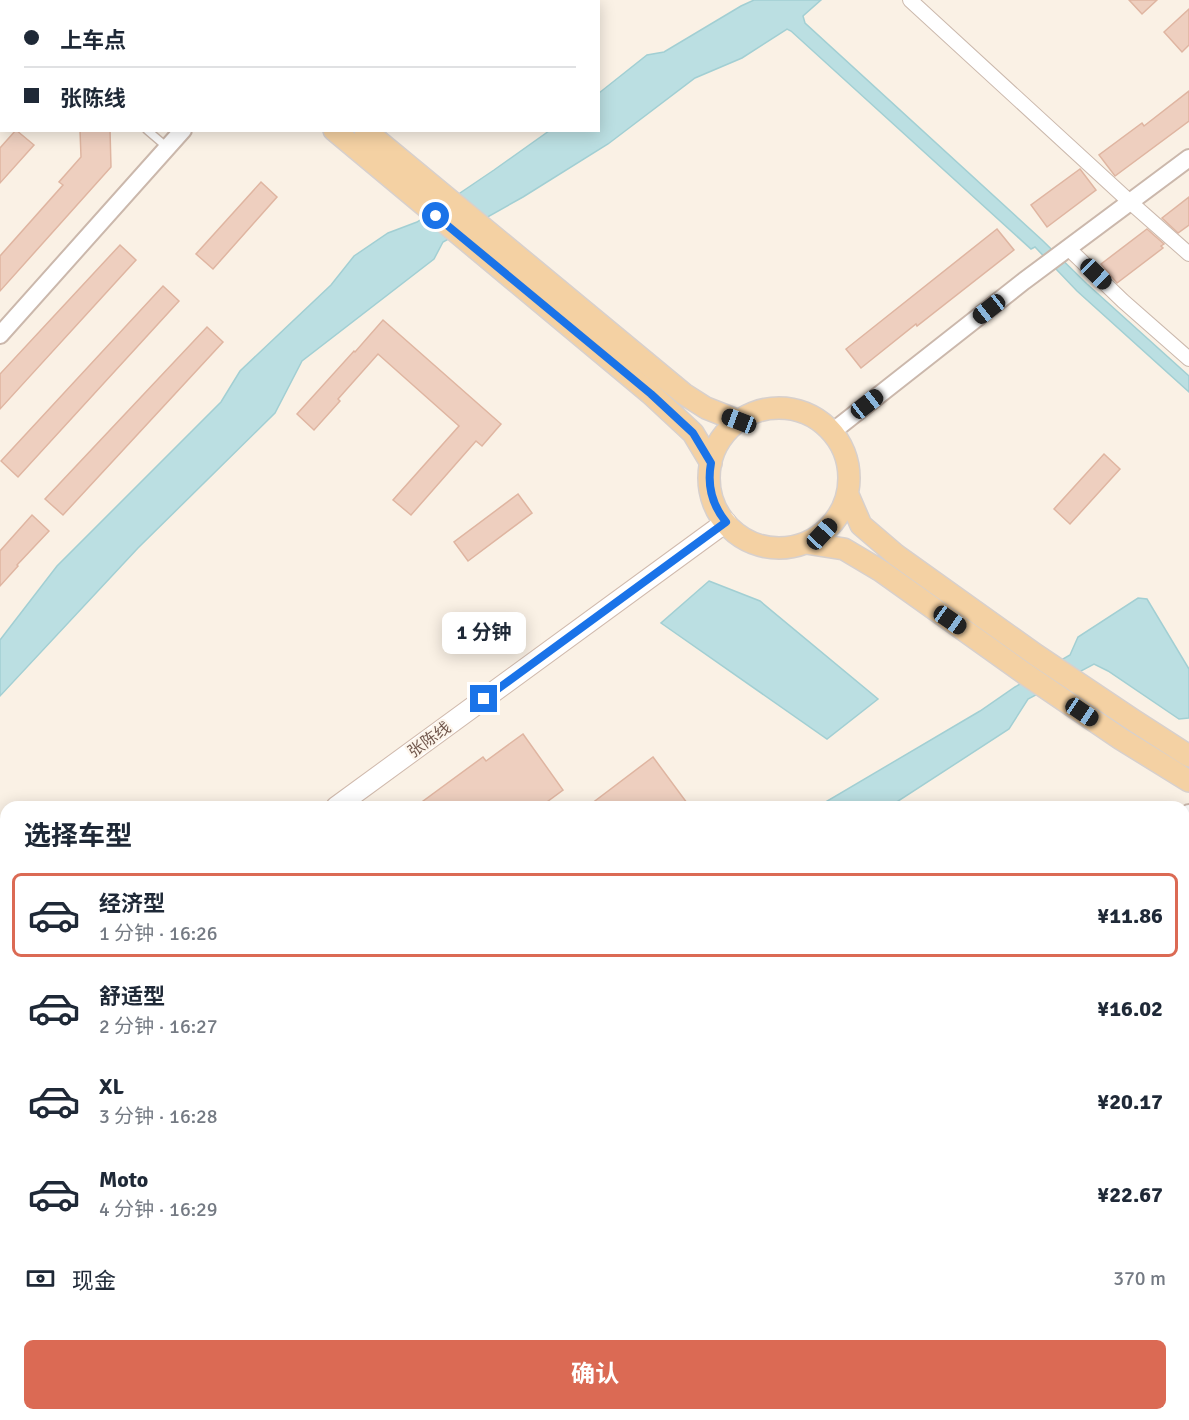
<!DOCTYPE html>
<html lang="zh">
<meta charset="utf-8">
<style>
body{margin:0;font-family:Signika,"Noto Sans SC",sans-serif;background:#f2f2f3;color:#1f2937;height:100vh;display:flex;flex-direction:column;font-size:22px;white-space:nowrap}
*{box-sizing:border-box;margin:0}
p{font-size:20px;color:#747a83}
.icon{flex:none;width:33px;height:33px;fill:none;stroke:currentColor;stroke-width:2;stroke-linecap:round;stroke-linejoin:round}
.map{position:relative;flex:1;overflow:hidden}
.drawer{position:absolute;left:0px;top:801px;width:1190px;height:620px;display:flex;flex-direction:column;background:#fff;border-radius:18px 18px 0 0;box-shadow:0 3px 15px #0003}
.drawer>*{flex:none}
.top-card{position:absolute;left:0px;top:0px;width:600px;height:132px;box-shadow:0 3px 15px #0003;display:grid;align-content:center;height:132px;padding:0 24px;background:#fff}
.end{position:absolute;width:27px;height:27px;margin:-14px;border:8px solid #1a73e8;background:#fff;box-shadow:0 0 0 3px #fff}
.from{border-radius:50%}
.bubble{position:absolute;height:42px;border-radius:9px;background:#fff;box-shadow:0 3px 15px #0003;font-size:20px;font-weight:700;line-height:42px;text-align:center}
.car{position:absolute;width:18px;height:36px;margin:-18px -9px;border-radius:8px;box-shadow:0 0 4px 2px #0007;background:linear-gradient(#222 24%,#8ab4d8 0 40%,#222 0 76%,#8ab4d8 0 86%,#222 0)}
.top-card b{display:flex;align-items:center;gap:21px;height:57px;font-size:22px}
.top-card b+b{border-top:2px solid #e0e1e3}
.top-card i{width:15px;height:15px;background:#1f2937}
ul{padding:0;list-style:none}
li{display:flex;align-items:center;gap:18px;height:84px;margin:0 12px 9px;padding:0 12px;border:3px solid transparent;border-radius:9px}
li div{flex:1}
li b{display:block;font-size:22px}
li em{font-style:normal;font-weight:700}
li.on{border-color:#db6a54}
li>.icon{width:54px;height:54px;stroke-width:1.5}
h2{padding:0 24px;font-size:27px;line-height:72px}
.pay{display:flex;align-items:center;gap:15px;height:66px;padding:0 24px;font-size:22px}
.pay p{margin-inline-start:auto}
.button{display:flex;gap:12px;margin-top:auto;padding:12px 24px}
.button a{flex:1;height:69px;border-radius:9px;background:#db6a54;color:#fff;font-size:24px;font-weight:700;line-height:69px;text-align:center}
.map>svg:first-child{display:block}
.water{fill:#bbdfe2;stroke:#a2cfd3;stroke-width:1.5}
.building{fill:#eecfbf;stroke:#dfb5a1;stroke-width:1.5}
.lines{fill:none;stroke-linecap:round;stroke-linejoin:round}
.service-casing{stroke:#cbb8ac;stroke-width:10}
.minor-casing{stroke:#cbb8ac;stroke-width:16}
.tertiary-casing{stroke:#cbb8ac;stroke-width:20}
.secondary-casing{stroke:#d0baad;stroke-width:22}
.primary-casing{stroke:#d7d0cd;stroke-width:24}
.service{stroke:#fff;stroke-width:7}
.minor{stroke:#fff;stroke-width:14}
.tertiary{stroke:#fff;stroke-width:16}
.secondary{stroke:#fff;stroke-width:20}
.primary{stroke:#f4d1a3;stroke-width:21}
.route{stroke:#1a73e8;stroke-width:8}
.labels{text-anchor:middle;stroke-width:4.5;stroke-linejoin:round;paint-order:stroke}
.street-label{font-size:16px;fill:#71574c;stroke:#fdf5eb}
</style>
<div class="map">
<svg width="1189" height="1420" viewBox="0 0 1189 1420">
<rect width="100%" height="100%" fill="#faf1e5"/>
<path class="water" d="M754,0H821L803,16L805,23L1042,240L1087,284L1189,376V392L1077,291L1035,247L1031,249L791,31L787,29L742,58L695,78L608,144L523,197L443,242L434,259L302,361L275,413L138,548L0,696V640L57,566L221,402L240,371L331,285L354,256L388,233L417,222L494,170L549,131L598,130L599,93L647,55L664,52L741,6Z
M709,581L760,601L878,699L827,739L661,623Z
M1138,598L1147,599L1189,669V718L1179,719L1108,671L1094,664L1028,699L1009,729L889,807H817L980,711L1015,687L1070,655L1078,637Z
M137,1415V1414L196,1415L191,1420H132Z"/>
<path class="building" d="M1129,0H1157L1142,14Z
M1189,9V45L1182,52L1164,32Z
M1189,91V121L1115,176L1099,155L1142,123L1144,126Z
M16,130L34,145L0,183V148Z
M80,130H110L111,167L0,291V256L63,185L59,182L81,157Z
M1080,169L1096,190L1047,227L1031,205Z
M261,182L277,197L213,269L196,254Z
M1189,197V225L1178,233L1162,218Z
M997,229L1014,250L917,326L916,324L861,368L846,349Z
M1147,229L1164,244L1161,246L1163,248L1117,283L1101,264Z
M120,245L136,260L0,409V374Z
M163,286L179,301L18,477L1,461Z
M383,320L501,424L482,446L476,441L411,515L393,500L459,426L378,354L338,399L340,401L314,430L297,414L354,351L355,352Z
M207,327L223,342L63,515L45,499Z
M1104,454L1120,469L1070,524L1054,509Z
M518,494L532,513L468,561L454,542Z
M32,515L49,531L17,565L18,566L0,586V551Z
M523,734L563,790L540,807H415L483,757L486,761Z
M653,757L690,807H587Z"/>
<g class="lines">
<g class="service-casing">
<path id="service" d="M0,7L2,9
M147,130L168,148
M917,806L918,807
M0,1155L6,1160
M450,1414L456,1420
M971,1414L977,1420
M1182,1414L1188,1420"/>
</g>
<g class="minor-casing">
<path id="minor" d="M910,0L1130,202L1189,254
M1068,248L1123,301L1189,359
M209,1420L214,1414"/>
</g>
<g class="tertiary-casing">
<path id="tertiary" d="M300,2L301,0
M0,335L183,130
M832,432L1024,281L1189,158
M1184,818L1189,813
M546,1420L552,1414"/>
</g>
<g class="secondary-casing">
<path id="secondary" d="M336,807L726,522
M0,1088L6,1082"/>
</g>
<g class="primary-casing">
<path id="primary" d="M176,0L178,2
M207,0L209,2
M334,130L651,394L693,433L711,463
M365,130L684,394L706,408L739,421
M709 478a70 70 0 1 1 140 0a70 70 0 1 1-140 0Z
M848,495L861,525L896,555L1036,655L1133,720L1189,756
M806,543L844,549L881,571L1024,673L1121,739L1189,781"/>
</g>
<use href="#service" class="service"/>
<use href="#minor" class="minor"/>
<use href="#tertiary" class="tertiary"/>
<use href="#secondary" class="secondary"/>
<use href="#primary" class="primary"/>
</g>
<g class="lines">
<path class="route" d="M436,216L651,394L693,433L711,463C707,485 712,505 726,522L484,699"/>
</g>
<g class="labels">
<g class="street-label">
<text transform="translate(429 739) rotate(-36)" y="6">张陈线</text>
</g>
</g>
</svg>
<i class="end from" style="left:436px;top:216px"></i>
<i class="end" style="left:484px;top:699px"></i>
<div class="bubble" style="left:442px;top:612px;width:84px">1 分钟</div>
<i class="car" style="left:1096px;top:274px;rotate:134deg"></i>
<i class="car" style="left:989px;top:309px;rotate:232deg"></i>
<i class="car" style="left:867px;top:404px;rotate:52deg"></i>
<i class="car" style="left:739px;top:421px;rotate:291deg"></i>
<i class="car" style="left:822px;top:534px;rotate:43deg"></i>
<i class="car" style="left:950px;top:620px;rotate:125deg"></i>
<i class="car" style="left:1082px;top:712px;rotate:124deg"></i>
<div class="top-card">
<b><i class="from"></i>上车点</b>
<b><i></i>张陈线</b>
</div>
<section class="drawer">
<h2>选择车型</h2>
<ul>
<li class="on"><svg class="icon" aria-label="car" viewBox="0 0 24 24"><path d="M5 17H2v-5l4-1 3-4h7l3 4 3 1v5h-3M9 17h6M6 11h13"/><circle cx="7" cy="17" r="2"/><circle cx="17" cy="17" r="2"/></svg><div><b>经济型</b><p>1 分钟 · 16:26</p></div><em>¥11.86</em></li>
<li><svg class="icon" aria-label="car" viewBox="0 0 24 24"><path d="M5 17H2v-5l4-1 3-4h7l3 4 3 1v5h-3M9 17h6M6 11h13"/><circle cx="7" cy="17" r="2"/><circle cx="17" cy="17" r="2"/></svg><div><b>舒适型</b><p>2 分钟 · 16:27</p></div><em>¥16.02</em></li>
<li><svg class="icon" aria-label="car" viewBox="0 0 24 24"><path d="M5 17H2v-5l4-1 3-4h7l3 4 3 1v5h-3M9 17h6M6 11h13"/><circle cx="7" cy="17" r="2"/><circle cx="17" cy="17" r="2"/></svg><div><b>XL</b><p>3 分钟 · 16:28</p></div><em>¥20.17</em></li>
<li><svg class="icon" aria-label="car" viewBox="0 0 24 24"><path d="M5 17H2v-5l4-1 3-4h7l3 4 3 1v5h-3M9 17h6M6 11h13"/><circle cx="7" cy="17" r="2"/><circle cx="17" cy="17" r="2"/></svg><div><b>Moto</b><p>4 分钟 · 16:29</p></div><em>¥22.67</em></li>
</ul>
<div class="pay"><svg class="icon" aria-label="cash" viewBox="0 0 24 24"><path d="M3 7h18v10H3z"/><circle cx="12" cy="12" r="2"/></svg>现金<p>370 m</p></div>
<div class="button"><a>确认</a></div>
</section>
</div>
